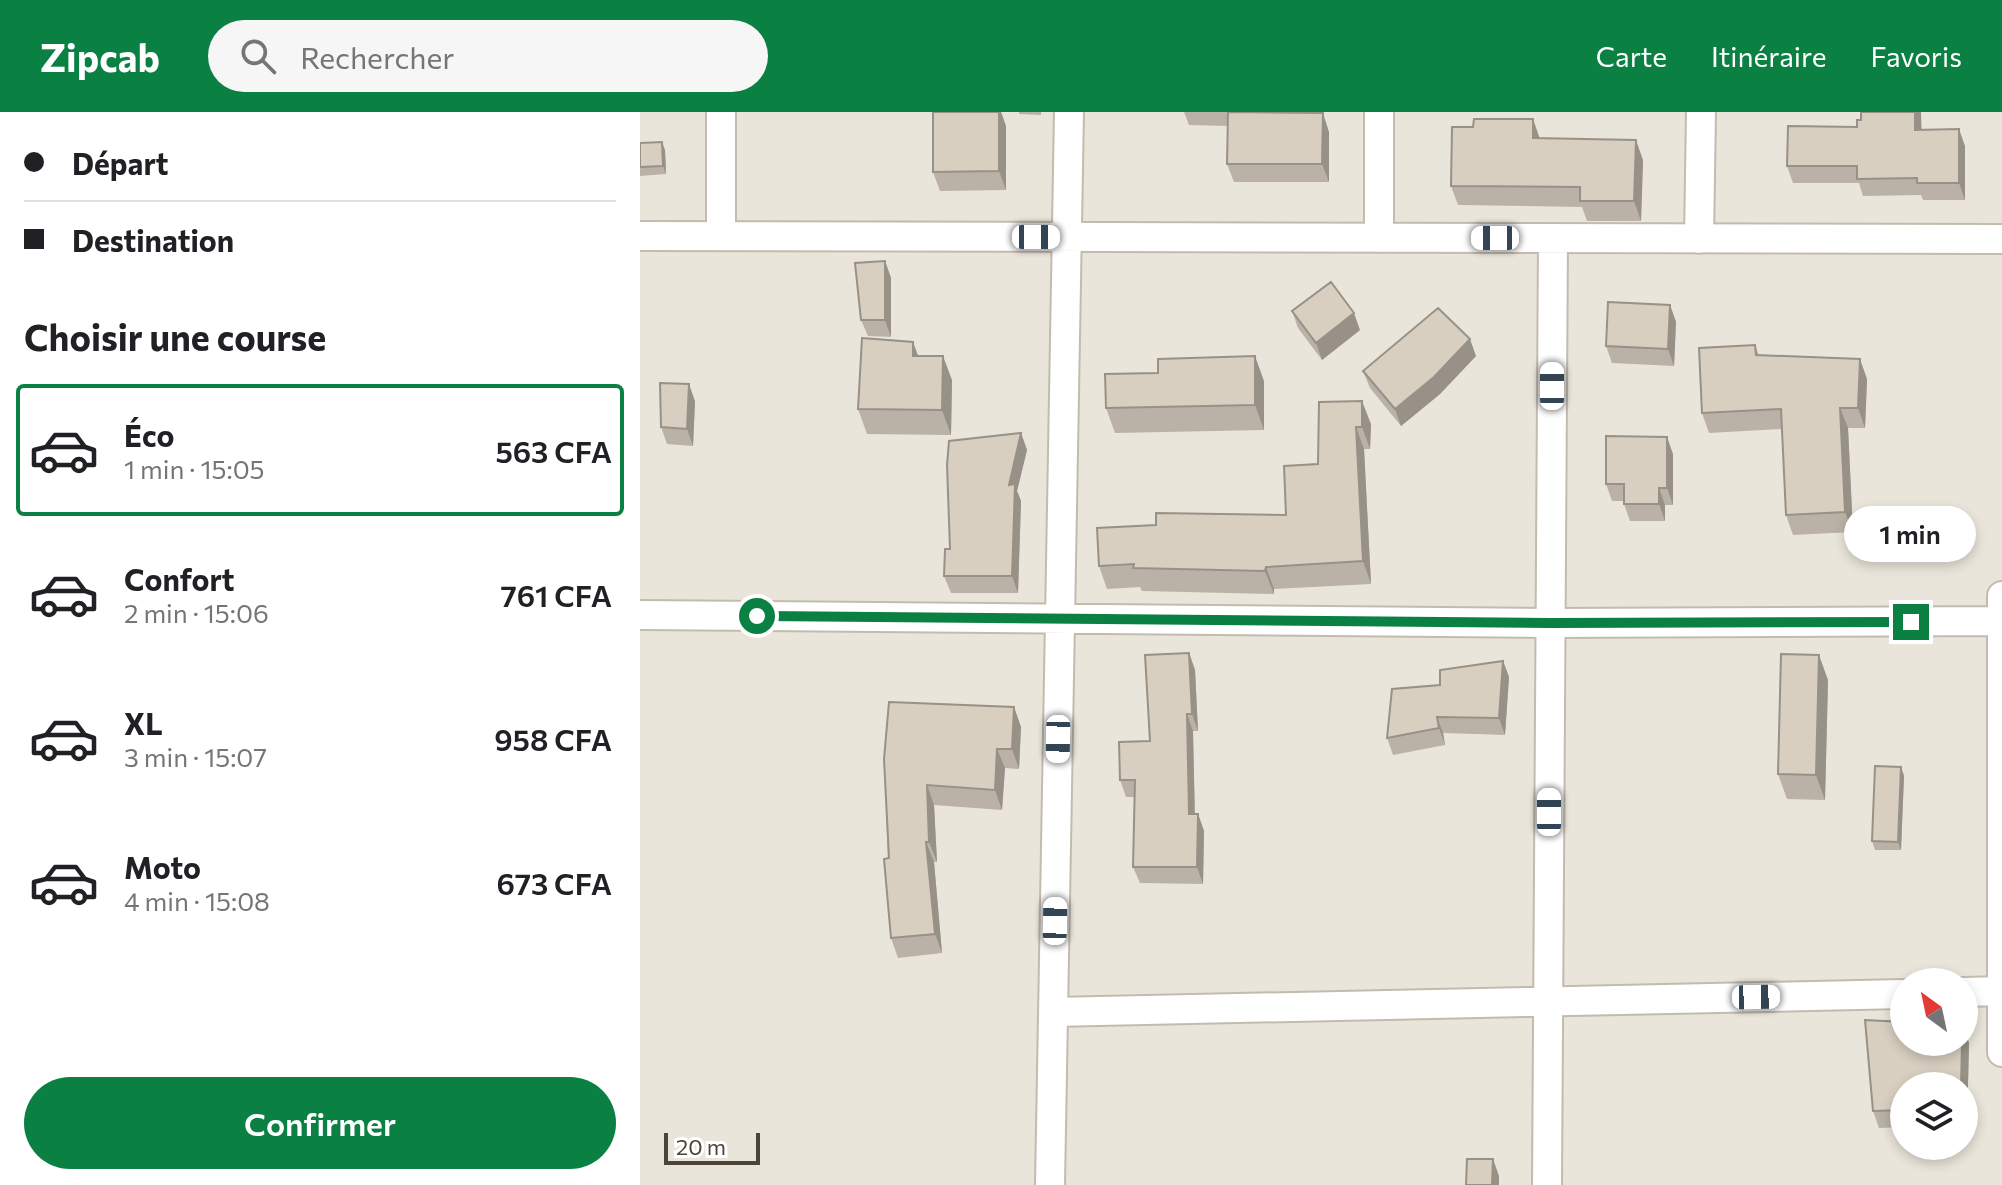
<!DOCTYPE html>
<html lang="fr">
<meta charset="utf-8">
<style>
body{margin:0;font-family:Commissioner,sans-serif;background:#f6f6f6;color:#202124;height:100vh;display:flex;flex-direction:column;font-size:30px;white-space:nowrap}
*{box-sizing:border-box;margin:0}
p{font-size:26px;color:#757577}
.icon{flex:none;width:44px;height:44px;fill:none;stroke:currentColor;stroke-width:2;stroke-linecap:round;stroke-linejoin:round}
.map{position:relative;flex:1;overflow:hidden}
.side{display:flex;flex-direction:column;background:#fff;width:640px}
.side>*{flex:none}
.top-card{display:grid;align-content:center;height:176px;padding:0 24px;background:#fff}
.needle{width:52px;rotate:327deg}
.buttons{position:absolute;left:1250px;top:856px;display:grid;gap:16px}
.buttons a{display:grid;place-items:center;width:88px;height:88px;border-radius:50%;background:#fff;box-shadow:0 4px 12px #0003;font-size:40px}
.scale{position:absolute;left:24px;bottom:20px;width:96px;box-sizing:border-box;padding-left:8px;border:4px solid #4b4439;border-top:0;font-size:22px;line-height:28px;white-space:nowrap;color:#4b4439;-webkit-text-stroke:6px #fff;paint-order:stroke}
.end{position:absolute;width:36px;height:36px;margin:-18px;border:10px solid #0b8043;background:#fff;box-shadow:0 0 0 4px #fff}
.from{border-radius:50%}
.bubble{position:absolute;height:56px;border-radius:28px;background:#fff;box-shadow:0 4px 12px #0003;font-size:26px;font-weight:600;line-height:56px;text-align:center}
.car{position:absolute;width:24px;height:48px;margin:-24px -12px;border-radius:10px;box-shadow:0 0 6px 2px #0007;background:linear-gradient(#fff 24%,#345 0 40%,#fff 0 76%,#345 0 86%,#fff 0)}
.top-card b{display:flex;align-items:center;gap:28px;height:76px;font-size:30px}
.top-card b+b{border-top:2px solid #e0e0e0}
.top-card i{width:20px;height:20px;background:#202124}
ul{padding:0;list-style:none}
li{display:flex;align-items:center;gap:24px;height:132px;margin:0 16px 12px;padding:0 8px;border:4px solid transparent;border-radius:8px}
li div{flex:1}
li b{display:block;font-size:30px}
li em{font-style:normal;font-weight:600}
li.selected{border-color:#0b8043}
li>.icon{width:72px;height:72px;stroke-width:1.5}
h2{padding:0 24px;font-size:36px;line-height:96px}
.primary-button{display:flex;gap:16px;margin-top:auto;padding:16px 24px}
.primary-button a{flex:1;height:92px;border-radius:48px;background:#0b8043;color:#fff;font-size:32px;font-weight:600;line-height:92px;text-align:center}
header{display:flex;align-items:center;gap:48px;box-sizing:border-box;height:112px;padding:0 40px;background:#0b8043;color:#fff}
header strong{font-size:38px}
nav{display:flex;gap:44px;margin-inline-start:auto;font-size:28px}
.search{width:560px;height:72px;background:#f6f6f6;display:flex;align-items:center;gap:20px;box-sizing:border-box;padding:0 28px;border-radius:44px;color:#757577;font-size:30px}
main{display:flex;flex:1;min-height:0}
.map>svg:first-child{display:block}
.residential{fill:#eae5da;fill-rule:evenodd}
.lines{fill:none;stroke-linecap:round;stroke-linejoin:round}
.street-casing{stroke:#c2bbae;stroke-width:32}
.street{stroke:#fff;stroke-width:28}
.wall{fill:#bab2a6}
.shaded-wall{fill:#979187}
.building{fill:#d8cfc1;stroke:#979187;stroke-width:2}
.route{stroke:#0b8043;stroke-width:10}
</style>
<header>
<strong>Zipcab</strong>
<div class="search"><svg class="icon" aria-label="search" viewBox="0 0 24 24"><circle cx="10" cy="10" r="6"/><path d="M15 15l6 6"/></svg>Rechercher</div>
<nav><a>Carte</a><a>Itinéraire</a><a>Favoris</a></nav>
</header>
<main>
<section class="side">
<div class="top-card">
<b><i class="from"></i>Départ</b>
<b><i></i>Destination</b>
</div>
<h2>Choisir une course</h2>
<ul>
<li class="selected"><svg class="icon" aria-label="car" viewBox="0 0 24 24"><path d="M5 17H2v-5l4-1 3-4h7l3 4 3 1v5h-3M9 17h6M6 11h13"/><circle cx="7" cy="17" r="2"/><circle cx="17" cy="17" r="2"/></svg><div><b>Éco</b><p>1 min · 15:05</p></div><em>563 CFA</em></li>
<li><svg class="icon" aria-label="car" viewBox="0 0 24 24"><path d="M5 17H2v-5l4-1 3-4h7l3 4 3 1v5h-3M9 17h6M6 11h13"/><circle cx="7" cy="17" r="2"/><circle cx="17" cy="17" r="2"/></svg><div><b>Confort</b><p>2 min · 15:06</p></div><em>761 CFA</em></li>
<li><svg class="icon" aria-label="car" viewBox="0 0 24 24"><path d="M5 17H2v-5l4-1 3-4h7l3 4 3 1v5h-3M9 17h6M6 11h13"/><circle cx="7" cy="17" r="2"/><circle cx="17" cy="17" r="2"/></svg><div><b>XL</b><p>3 min · 15:07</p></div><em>958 CFA</em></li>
<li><svg class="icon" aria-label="car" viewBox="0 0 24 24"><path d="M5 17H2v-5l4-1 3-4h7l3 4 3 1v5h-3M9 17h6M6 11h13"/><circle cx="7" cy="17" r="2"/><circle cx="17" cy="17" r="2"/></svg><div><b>Moto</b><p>4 min · 15:08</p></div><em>673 CFA</em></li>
</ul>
<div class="primary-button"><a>Confirmer</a></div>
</section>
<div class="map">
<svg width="1362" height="1073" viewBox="0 0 1362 1073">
<rect width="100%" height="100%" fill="#f6f3ec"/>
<path class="residential" d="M0,0H1362V1073H0ZM1264,870H1324V930H1264ZM1264,974H1324V1034H1264Z"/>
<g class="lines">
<g class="street-casing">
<path id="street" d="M81,0V124
M0,124L1362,127
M739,126V0
M1059,127L1061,0
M1362,484V940
M0,503L910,511L1361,509
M1324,880L1360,879
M413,900L1264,882
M410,1073L429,0
M907,1073L913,126"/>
</g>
<use href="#street" class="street"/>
</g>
<path class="wall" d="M293,0H361L366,14V78L300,79L293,60Z
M379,0H401V3L379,2Z
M544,0H663L689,20V70H594L587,52L588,14L549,13Z
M1281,0V18L1325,34V88H1283L1281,83L1223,84L1219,71H1153L1147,54L1217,15Z
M900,26L1003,48L1001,109H947L942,95L818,93L811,74Z
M0,31L25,38L26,62L0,64Z
M245,149L251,166V225L228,224L221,208Z
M1030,193L1036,210L1034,254L972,251L966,234Z
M652,199L720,218L682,248L658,216Z
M273,230L278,244L312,268L311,323L227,322L218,297Z
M1115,233L1119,243L1227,267L1225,316H1208L1213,420L1153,423L1146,403L1142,317L1069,321L1062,301Z
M836,244L800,282L761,314L730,276L723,259Z
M518,261L624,269V318L475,321L466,296Z
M55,289L53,334L27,332L21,315Z
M679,290L731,312L730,337H724L731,472L634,477V482L502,479L500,475L467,477L459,454L646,403L678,352Z
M381,321L387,338L377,379L381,389L378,481H311L304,464Z
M1033,342V393H1025V409H990L984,392V389H972L966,372Z
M549,541L555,558L558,619H553L555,702H558L564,719L563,772L500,771L493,755L494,685H486L480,668L510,629Z
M863,549L869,565L865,623L803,621L805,633L753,643L747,626L800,573Z
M1188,568L1185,688L1147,687L1138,662Z
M374,595L381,615L379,657L365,656L362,698L294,693L297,750H294L302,841L258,846L251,826L244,647Z
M1261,655L1264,664L1261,738H1235L1232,729Z
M1225,908L1264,910V930H1324V917L1329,931L1327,1013H1324V974H1264V1015L1239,1016L1233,999Z"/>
<path class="shaded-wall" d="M359,0H361L366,14V78L359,59Z
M1275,0H1281L1282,35L1275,18Z
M683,1L689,20V70L682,52Z
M893,7L900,27L893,26Z
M1319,17L1325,34V88L1319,71Z
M996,28L1003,48L1001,109L994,89Z
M22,30L25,38L26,62L23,54Z
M245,149L251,166V225L245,208Z
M1030,193L1036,210L1034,254L1028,237Z
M714,201L720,218L682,248L676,231Z
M830,227L836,244L800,282L761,314L755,297Z
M273,230L282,255L273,244Z
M303,244L312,268L311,323L302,298Z
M615,244L624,269V318L615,293Z
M1220,247L1227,267L1225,316L1218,296Z
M49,272L55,289L53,334L47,317Z
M722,289L731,312L730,337L722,315Z
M1200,296L1208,316L1213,420L1205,400Z
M716,315L724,337L731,472L723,449Z
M381,321L387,338L377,379L381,389L378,481L372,464L369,373Z
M1027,325L1033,342V393L1027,376Z
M1019,376L1025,393V409L1019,392Z
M626,455L634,477V482L625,459Z
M549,541L555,558L558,619L552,602Z
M1179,543L1188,568L1185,688L1176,663Z
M863,549L869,565L865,623L859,606Z
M374,595L381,615L379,657L372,637Z
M547,602L553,619L555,719L549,702Z
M797,605L803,621L805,633L799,616Z
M357,637L365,656L362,698L355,678Z
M1261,655L1264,664L1261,738L1258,730Z
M287,673L294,693L297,750L289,730Z
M558,702L564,719L563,772L557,755Z
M286,730L294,750L302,841L295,822Z
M1324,917L1329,931L1327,1013L1324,1005V974H1321L1322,930H1324Z
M853,1047L859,1064V1073H852Z"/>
<path class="building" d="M293,0H359V59L293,60Z
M588,0L683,1L682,52H587Z
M1221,0H1275V18L1319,17V71H1277V66L1217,67V54H1147L1148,14L1217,15V8H1221Z
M834,7H893V26L996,28L994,89H940V75L811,74L812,15H833Z
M22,30L23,54L0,55V31Z
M245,149V208H221L215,151Z
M691,170L714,201L676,231L652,199Z
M968,190L1030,193L1028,237L966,234Z
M798,196L830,227L794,265L755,297L723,259Z
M222,226L273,230V244H303L302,298L218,297Z
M1115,233L1116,243L1220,247L1218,296H1200L1205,400L1146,403L1141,297L1062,301L1059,236Z
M615,244V293L466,296L465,262L518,261V247Z
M20,271L49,272L47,317L21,315Z
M722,289V315H716L723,449L626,455L625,459L493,456L494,452L459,454L457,416L516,413V401L646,403L644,354L678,352L679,290Z
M381,321L369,373L375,372L372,464H304L305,437H310L307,353L309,329Z
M966,324L1027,325V376H1019V392H984V372H966Z
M549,541L552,602H547L549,702H558L557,755H493L495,668H480L479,630L510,629L505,543Z
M1141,542L1179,543L1176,663L1138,662Z
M863,549L859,606L797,605L799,616L747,626L752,577L800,573V558Z
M249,590L374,595L372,637H357L355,678L287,673L289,730H286L295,822L251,826L244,747L249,746L244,647Z
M1235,654L1261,655L1258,730L1232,729Z
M1225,908L1264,910V930H1322L1321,974H1264V998L1233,999Z
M827,1047H853L852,1073H826Z"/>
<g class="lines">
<path class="route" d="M117,504L910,511L1271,510"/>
</g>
</svg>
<div class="buttons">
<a><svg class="needle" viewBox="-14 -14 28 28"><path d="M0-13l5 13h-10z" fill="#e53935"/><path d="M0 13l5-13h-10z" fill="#757577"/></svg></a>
<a><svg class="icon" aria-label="layers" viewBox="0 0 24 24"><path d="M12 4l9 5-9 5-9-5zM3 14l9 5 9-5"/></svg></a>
</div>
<div class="scale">20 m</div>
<i class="end from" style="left:117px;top:504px"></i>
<i class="end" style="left:1271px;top:510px"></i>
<div class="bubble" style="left:1204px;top:394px;width:132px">1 min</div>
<i class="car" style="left:396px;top:125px;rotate:90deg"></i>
<i class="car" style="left:855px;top:126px;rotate:270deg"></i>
<i class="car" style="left:912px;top:274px;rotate:0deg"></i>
<i class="car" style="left:418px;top:627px;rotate:181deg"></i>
<i class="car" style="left:909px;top:700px;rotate:0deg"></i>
<i class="car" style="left:415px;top:809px;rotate:1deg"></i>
<i class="car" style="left:1116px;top:885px;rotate:89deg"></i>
</div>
</main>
